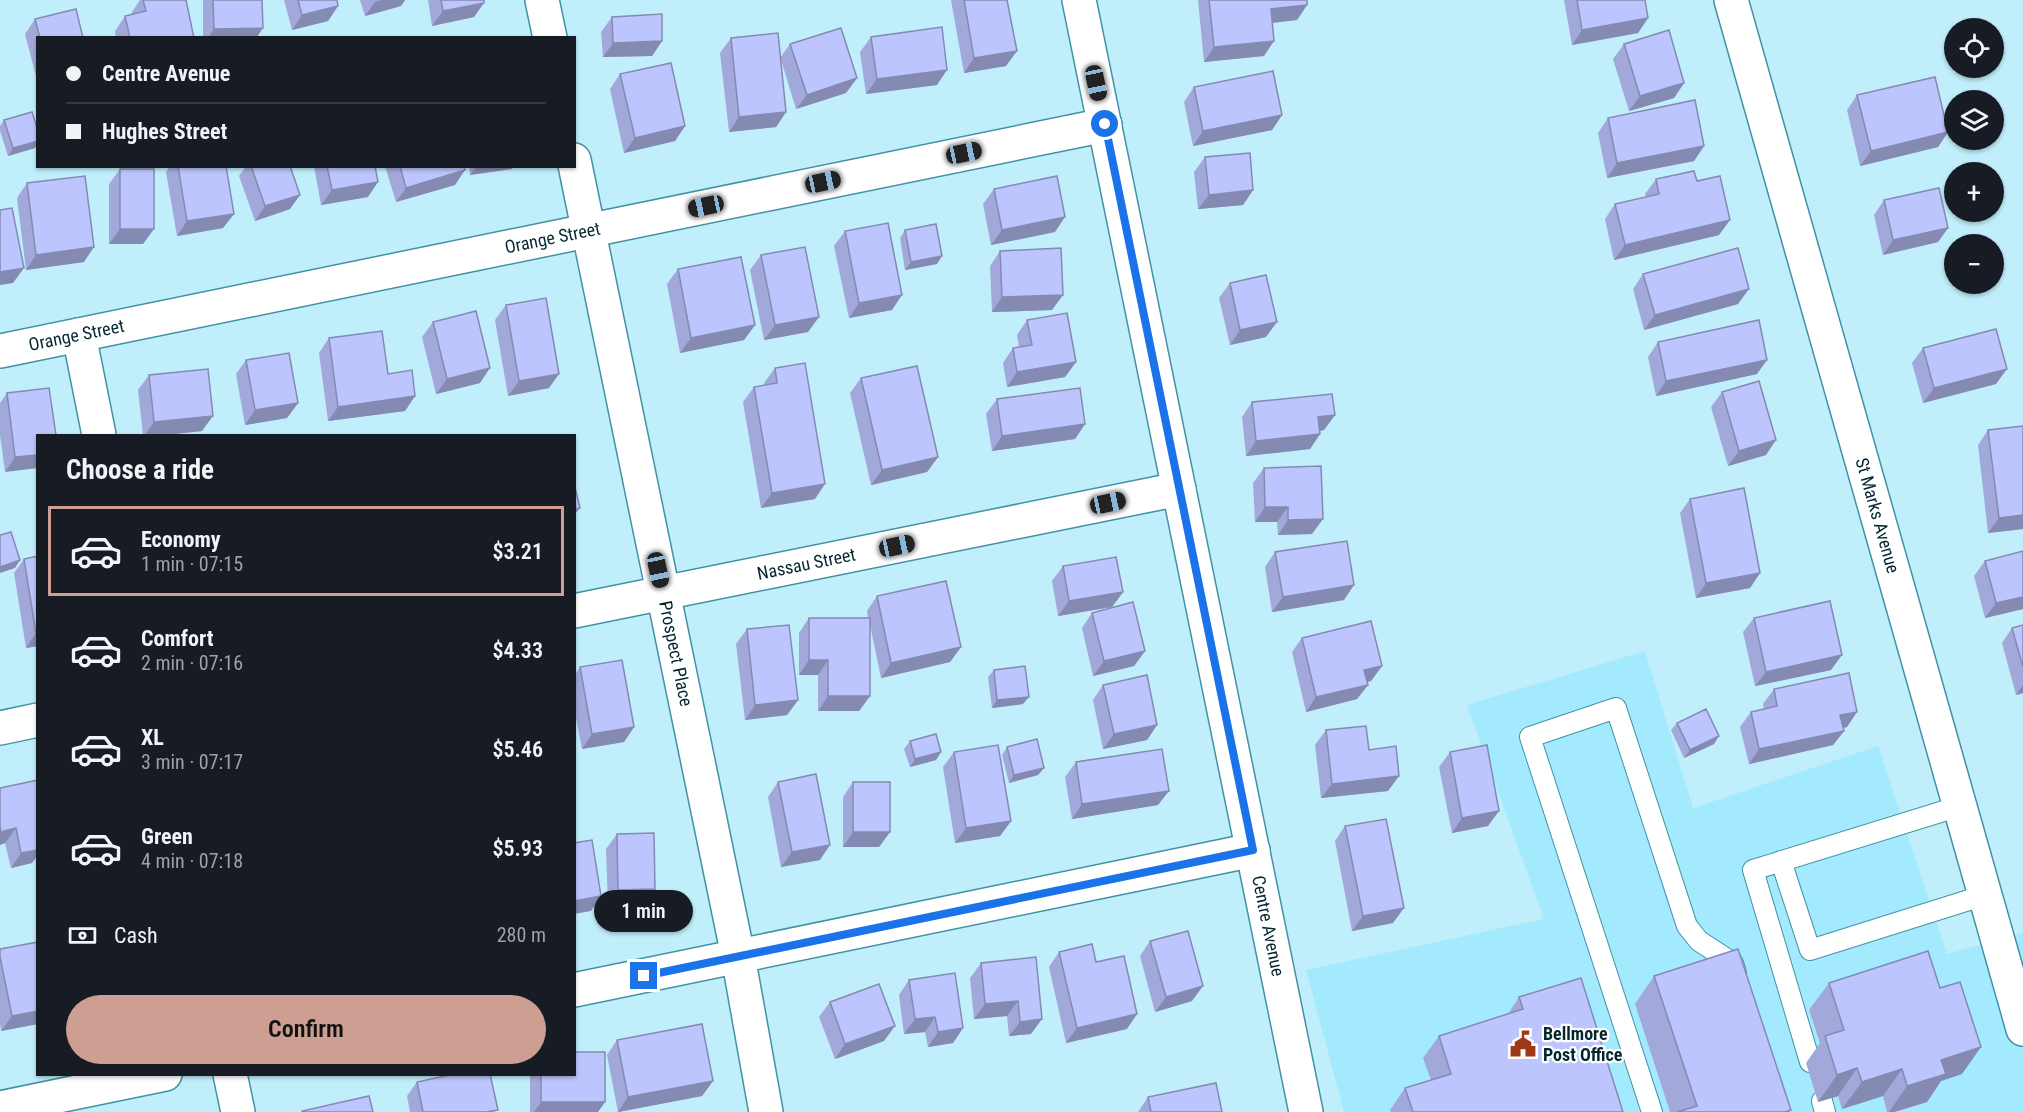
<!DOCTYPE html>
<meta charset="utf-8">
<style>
body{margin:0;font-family:"Roboto Condensed",sans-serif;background:#242831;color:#f1f3f6;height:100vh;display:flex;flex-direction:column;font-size:22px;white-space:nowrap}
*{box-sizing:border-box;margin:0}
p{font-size:20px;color:#9ea1a6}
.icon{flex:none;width:33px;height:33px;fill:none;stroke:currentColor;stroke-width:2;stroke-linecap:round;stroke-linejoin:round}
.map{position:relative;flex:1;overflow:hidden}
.sheet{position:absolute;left:36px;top:434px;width:540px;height:642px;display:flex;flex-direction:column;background:#171b24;border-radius:0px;box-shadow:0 2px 4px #0004}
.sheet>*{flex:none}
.guide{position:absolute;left:36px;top:36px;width:540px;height:132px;border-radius:0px;box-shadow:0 2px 4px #0004;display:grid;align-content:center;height:132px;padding:0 30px;background:#171b24}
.tools{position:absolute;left:1944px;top:18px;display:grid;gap:12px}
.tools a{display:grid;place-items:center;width:60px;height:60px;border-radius:50%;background:#171b24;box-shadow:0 2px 4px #0004;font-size:30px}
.end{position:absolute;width:27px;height:27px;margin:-14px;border:8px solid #1a73e8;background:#fff;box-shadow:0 0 0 3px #fff}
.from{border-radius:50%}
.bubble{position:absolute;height:42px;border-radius:21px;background:#171b24;box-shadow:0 2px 4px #0004;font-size:20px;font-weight:600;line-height:42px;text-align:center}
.car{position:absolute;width:18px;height:36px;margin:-18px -9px;border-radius:8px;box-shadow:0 0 4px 2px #0007;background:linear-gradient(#222 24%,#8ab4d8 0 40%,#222 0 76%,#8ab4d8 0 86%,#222 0)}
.guide b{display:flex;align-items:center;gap:21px;height:57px;font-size:22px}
.guide b+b{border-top:2px solid #363941}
.guide i{width:15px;height:15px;background:#f1f3f6}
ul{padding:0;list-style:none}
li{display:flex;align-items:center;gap:18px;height:90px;margin:0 12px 9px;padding:0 18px;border:3px solid transparent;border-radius:0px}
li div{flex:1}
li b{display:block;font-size:22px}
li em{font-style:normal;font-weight:600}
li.selected{border-color:#cc9f92}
li>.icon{width:54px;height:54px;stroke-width:1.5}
h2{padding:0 30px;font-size:27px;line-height:72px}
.pay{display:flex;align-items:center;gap:15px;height:66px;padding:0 30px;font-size:22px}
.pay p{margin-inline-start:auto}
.action{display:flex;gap:12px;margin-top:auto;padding:12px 30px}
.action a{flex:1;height:69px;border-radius:36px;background:#cc9f92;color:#111;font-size:24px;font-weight:600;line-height:69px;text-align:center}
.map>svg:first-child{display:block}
.built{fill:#a4eafe}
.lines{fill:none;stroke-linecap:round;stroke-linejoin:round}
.lane-casing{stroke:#4192a6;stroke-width:22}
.street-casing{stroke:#4192a6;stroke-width:36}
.lane{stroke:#fff;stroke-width:20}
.street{stroke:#fff;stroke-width:33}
.wall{fill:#a2a9da}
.shaded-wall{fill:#848ab1}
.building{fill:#bcc5fd;stroke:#848ab1;stroke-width:1.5}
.route{stroke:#1a73e8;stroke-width:8}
.labels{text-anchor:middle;stroke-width:4.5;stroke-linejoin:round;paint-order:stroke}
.street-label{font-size:18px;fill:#04272f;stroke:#fff}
.poi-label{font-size:18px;font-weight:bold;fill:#04272f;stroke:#fff;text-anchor:start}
</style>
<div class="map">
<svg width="2023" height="1112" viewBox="0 0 2023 1112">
<rect width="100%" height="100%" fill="#c0eefb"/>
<path class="built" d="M1645,651L1693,808L1878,746L1947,954L2023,933V1112H1344L1306,970L1544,919L1467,705Z"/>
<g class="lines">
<g class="lane-casing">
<path id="lane" d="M1781,861L1810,950L1985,895
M1810,1062L1753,870L1960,806
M1822,1101L1825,1112
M1652,1112L1530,737L1616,708L1687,926L1699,941L1733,963L1736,973"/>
</g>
<g class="street-casing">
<g id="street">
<path d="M542,0L550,38"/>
<path id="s1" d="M1079,0L1306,1112"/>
<path id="s2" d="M1731,0L2023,1029"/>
<path id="s3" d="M574,160L738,956L766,1112"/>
<path d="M79,335L99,435"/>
<path id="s4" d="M0,351L1105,125"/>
<path id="s5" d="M574,611L1179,489"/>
<path d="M0,728L38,720"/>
<path d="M574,990L1253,850"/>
<path d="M230,1074L238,1112"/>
<path d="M0,1108L165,1074"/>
</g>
</g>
<use href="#lane" class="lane"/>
<use href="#street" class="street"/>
</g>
<path class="wall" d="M140,0H186L194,38H116L115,31L125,16L132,14V12Z
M203,0H262L263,28L256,38H203Z
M284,0H337L338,6L328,21L292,30Z
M360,0H405L401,6L365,16Z
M428,0H484L474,17L432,26Z
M951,0H1007L1006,66L964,73Z
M1198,0H1307V5L1297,20L1273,23L1264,56L1204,62Z
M1564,0H1645L1648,18L1638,33L1572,45Z
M612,17L662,41L652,56L603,57L601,32Z
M35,19L83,38H38V84L25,34Z
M871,37L937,85L866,94L860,52Z
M731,38L780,58L790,44L857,78L846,93L796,109L781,60L786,112L776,127L729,132L720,53Z
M1624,44L1684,83L1674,98L1629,111L1613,59Z
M620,74L685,126L675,141L624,153L610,89Z
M1194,87L1282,115L1272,130L1193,146L1184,102Z
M1857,95L1948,132L1938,147L1860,166L1847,110Z
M1608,118L1704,146L1694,161L1607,178L1598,133Z
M4,120L35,148L8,156L0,131V126Z
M1205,157L1253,190L1243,205L1198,209L1194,172Z
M170,166H226L234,214L223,228L177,236L166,172Z
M246,166H290V209L255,221L239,176Z
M314,166H375L368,197L321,205Z
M385,166H464L455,185L396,202Z
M469,166H513L512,169L470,175Z
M120,169L143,244H109V184Z
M1656,179L1697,181L1719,235L1614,260L1605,219L1615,204L1646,197L1645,194Z
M27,183L84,262L26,270L17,198Z
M994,189L1055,232L991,245L983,204Z
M1884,200L1948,228L1938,242L1883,255L1874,215Z
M905,230L937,264L905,270L900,238Z
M845,231L892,310L849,318L834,246Z
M1000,251L1052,310L992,312L990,266Z
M761,255L808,332L764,340L750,270Z
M678,269L755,325L744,340L680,353L667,284Z
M1643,274L1738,304L1644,330L1633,289Z
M1230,283L1266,337L1230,345L1219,298Z
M506,305L549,388L508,396L495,320Z
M1027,320L1076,362L1065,377L1007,387L1003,363L1013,348L1019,347L1017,335Z
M433,322L480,383L436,394L422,337Z
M329,338L388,374L415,396L405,411L328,421L319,353Z
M1658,342L1757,374L1656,396L1648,357Z
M1923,348L1996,384L1923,403L1912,363Z
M246,360L298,403L287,418L245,425L236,374Z
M775,368L815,499L761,508L743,402L754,387L765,385L764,383Z
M149,375L202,431L165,435H143L138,390Z
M861,378L938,457L927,472L871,485L850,393Z
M1722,392L1766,455L1728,466L1711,407Z
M7,393L56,435L5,472L0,435V403Z
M997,399L1085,424L1075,439L992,451L986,414Z
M1252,402L1335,415L1324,430L1320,431V434L1310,449L1246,456L1242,417Z
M2023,426V529L1988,533L1978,445L1988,430Z
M1264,468L1312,534L1278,535L1277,522H1255L1253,483Z
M1690,499L1760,573L1750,588L1696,598L1680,513Z
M1275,552L1344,600L1272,612L1265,567Z
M38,556V646L26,648L14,573L24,559Z
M1985,561L2023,609L1985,618L1974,576Z
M1063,566L1123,592L1112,607L1058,616L1052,581Z
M877,596L961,647L950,662L881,678L870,625V696L859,711H818V675H799V633L809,618H868L867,611Z
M1092,613L1145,651L1134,666L1093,676L1082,628Z
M1754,618L1831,670L1755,686L1743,632Z
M2023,625V693L2016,695L2002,643L2012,628Z
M747,629L798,700L787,715L745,720L736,644Z
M1302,638L1382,666L1371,681L1367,682L1368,685L1357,699L1306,712L1292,652Z
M580,667L634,727L624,742L582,749L574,707V676Z
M994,670L1023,704L992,708L988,677Z
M1103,685L1157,725L1147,740L1103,749L1093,700Z
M1774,689L1847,727L1843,728L1844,731L1833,745L1749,764L1740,727L1751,712L1764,709L1763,704Z
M1677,723L1714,744L1684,758L1671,730Z
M1326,730L1369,750L1399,776L1388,791L1321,798L1315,745Z
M910,741L936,760L910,767L904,749Z
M1007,747L1044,768L1038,775L1009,783L1002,755Z
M954,752L1011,821L1000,836L955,843L943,767Z
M1450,752L1488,826L1452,833L1439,767Z
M1076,762L1158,805L1072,819L1065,777Z
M778,782L820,860L781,867L768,797Z
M853,782L890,832L879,847H843V797Z
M0,788L32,863L11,868L5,843L0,845Z
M1345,826L1393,923L1352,931L1335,841Z
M617,834L655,889L645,904H608L606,849Z
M1150,941L1192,1001L1155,1012L1140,956Z
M0,949L38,1024L1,1031L0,1024Z
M1059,952L1096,962L1127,1029L1066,1043L1049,967Z
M1036,957L1031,1034L1009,1036L1007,1016L974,1019L970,978L981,963Z
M1654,976L1791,1110L1790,1112H1670L1635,1004Z
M909,980L963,1028L953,1043L928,1047L925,1032L904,1034L899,995Z
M1829,983L1962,1074L1941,1081L1927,1102L1894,1112H1887L1883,1096L1842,1109L1838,1096L1818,1102L1806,1063L1820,1043L1809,1010Z
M1519,997L1623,1112H1391L1390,1110L1405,1088L1431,1080L1423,1058L1439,1036L1508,1014Z
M830,1002L884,1041L835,1059L819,1017Z
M617,1040L713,1081L702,1096L618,1112L607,1055Z
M530,1074H574L598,1112H530Z
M417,1082L496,1112H410L407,1096Z
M1148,1097L1222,1112H1138Z"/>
<path class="shaded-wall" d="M381,0H405L401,6L365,16L375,2Z
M484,3L474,17L432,26L443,11Z
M1307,5L1297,20L1261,24L1271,9Z
M338,6L328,21L292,30L302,15Z
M1648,18L1638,33L1572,45L1582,30Z
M263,28L256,38H208L214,29Z
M662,41L652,56L603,57L613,43Z
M1274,41L1264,56L1204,62L1214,47Z
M1017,51L1006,66L964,73L974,58Z
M947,70L937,85L866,94L877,79Z
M857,78L846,93L796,109L807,95Z
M1684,83L1674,98L1629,111L1640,96Z
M786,112L776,127L729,132L739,117Z
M1282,115L1272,130L1193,146L1203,131Z
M685,126L675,141L624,153L635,138Z
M1948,132L1938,147L1860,166L1871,151Z
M38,141V144L35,148L8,156L13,148Z
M1704,146L1694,161L1607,178L1617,163Z
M477,166H513L512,169L470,175Z
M465,170L455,185L396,202L406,188Z
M378,182L368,197L321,205L332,190Z
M1253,190L1243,205L1198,209L1209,195Z
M300,195L290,209L255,221L265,206Z
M234,214L223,228L177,236L187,221Z
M1065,217L1055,232L991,245L1002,230Z
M1730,220L1719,235L1614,260L1625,245Z
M1948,228L1938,242L1883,255L1893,240Z
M120,229H154L143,244H109Z
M94,247L84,262L26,270L36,255Z
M942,256L937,264L905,270L911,262Z
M24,268L13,283L0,285V272Z
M1749,289L1738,304L1644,330L1655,315Z
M902,295L892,310L849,318L859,303Z
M1063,295L1052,310L992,312L1002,297Z
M819,317L808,332L764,340L775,325Z
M1277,322L1266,337L1230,345L1240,330Z
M755,325L744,340L680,353L691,338Z
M1767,360L1757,374L1656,396L1666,381Z
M1076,362L1065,377L1007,387L1017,372Z
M490,368L480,383L436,394L447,379Z
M2007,369L1996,384L1923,403L1934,388Z
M559,374L549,388L508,396L519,381Z
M415,396L405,411L328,421L338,407Z
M298,403L287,418L245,425L255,410Z
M1335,415L1324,430L1308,432L1318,417Z
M213,416L202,431L165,435H145L154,422Z
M1085,424L1075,439L992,451L1002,436Z
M1320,434L1310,449L1246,456L1256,441Z
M1776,440L1766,455L1728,466L1739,451Z
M38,455V468L5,472L15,457Z
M938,457L927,472L871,485L882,470Z
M825,484L815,499L761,508L772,493Z
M1265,507H1288L1277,522H1255Z
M580,508L574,515V509Z
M2023,515V529L1988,533L1999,518Z
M1323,519L1312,534L1278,535L1288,520Z
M20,560L15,568L0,573V567Z
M1760,573L1750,588L1696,598L1706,583Z
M1354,585L1344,600L1272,612L1283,597Z
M1123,592L1112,607L1058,616L1069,601Z
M2023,597V609L1985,618L1996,603Z
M36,633H38V646L26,648Z
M961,647L950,662L881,678L891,663Z
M1145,651L1134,666L1093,676L1104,661Z
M1842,655L1831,670L1755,686L1766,672Z
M809,660H828L818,675H799Z
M1382,666L1371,681L1354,685L1364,670Z
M1368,685L1357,699L1306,712L1316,697Z
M2023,685V693L2016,695Z
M828,696H870L859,711H818Z
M1029,697L1023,704L992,708L997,700Z
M798,700L787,715L745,720L755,705Z
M1857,712L1847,727L1830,730L1840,715Z
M1157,725L1147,740L1103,749L1114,734Z
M634,727L624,742L582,749L592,734Z
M1844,731L1833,745L1749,764L1759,749Z
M1719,736L1714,744L1684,758L1690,750Z
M941,752L936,760L910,767L915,759Z
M1044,768L1038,775L1009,783L1014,775Z
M1399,776L1388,791L1321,798L1332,784Z
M1169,791L1158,805L1072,819L1082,804Z
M1499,811L1488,826L1452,833L1462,818Z
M1011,821L1000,836L955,843L966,828Z
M16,828L5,843L0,845V833L1,832Z
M853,832H890L879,847H843Z
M830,845L820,860L781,867L792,852Z
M38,850V855L32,863L11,868L21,853Z
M655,889L645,904H608L618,890Z
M601,896L591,911L574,914V901Z
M1404,908L1393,923L1352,931L1363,916Z
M1203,986L1192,1001L1155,1012L1166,997Z
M1018,1001L1007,1016L974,1019L985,1004Z
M38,1011V1024L1,1031L12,1016Z
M1137,1014L1127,1029L1066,1043L1077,1028Z
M935,1017L925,1032L904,1034L915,1019Z
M1042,1019L1031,1034L1009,1036L1020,1022Z
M895,1026L884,1041L835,1059L845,1044Z
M963,1028L953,1043L928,1047L938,1032Z
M1981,1047L1962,1074L1941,1081L1927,1102L1894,1112H1889L1907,1086L1941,1060Z
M1857,1068L1838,1096L1818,1102L1837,1075Z
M1902,1069L1883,1096L1842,1109L1862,1082Z
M713,1081L702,1096L618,1112L628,1097Z
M541,1102H605L598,1112H534Z"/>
<path class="building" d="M143,0H186L194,38H130L125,16L146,11Z
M213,0H262L263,28L214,29Z
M298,0H337L338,6L302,15Z
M441,0H484V3L443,11Z
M964,0H1007L1017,51L974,58Z
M1209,0H1307V5L1271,9L1274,41L1214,47Z
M1577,0H1645L1648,18L1582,30Z
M76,9L83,38H40L35,19Z
M662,14V41L613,43L612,17Z
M942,27L947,70L877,79L871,37Z
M841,28L857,78L807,95L790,44Z
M1669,30L1684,83L1640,96L1624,44Z
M778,33L786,112L739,117L731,38Z
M671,63L685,126L635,138L620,74Z
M1273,71L1282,115L1203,131L1194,87Z
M1935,77L1948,132L1871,151L1857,95Z
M1695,100L1704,146L1617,163L1608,118Z
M32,112L38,131V141L13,148L4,120Z
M1250,153L1253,190L1209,195L1205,157Z
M178,166H226L234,214L187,221Z
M251,166H290L300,195L265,206Z
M327,166H375L378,182L332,190Z
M400,166H464L465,170L406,188Z
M120,169H154V229H120Z
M1694,171L1697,181L1720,176L1730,220L1625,245L1615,204L1659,194L1656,179Z
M85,176L94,247L36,255L27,183Z
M1057,176L1065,217L1002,230L994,189Z
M1939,188L1948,228L1893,240L1884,200Z
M12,208L24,268L0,272V210Z
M888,223L902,295L859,303L845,231Z
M936,224L942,256L911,262L905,230Z
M805,247L819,317L775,325L761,255Z
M1061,248L1063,295L1002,297L1000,251Z
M1738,248L1749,289L1655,315L1643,274Z
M741,257L755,325L691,338L678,269Z
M1266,275L1277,322L1240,330L1230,283Z
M546,298L559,374L519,381L506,305Z
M476,311L490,368L447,379L433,322Z
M1067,313L1076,362L1017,372L1013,348L1032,345L1027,320Z
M1759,320L1767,360L1666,381L1658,342Z
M1996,329L2007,369L1934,388L1923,348Z
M382,331L388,374L412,370L415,396L338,407L329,338Z
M289,353L298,403L255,410L246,360Z
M805,363L825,484L772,493L754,387L777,383L775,368Z
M917,366L938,457L882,470L861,378Z
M208,369L213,416L154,422L149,375Z
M1759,381L1776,440L1739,451L1722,392Z
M49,388L56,435H38V455L15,457L7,393Z
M1080,388L1085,424L1002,436L997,399Z
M1332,394L1335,415L1318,417L1320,434L1256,441L1252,402Z
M2023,426V515L1999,518L1988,430Z
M1321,466L1323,519L1288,520V507H1265L1264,468Z
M574,483L580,508L574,509Z
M1744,488L1760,573L1706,583L1690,499Z
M11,532L20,560L0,567V535Z
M1347,541L1354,585L1283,597L1275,552Z
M2023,551V597L1996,603L1985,561Z
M38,556V633H36L24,559Z
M1116,557L1123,592L1069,601L1063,566Z
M946,581L961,647L891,663L877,596Z
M1830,601L1842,655L1766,672L1754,618Z
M1133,602L1145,651L1104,661L1092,613Z
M809,618H870V696H828V660H809Z
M1371,621L1382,666L1364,670L1368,685L1316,697L1302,638Z
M789,625L798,700L755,705L747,629Z
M2023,625V667L2012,628Z
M622,660L634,727L592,734L580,667Z
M1025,666L1029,697L997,700L994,670Z
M1849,673L1857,712L1840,715L1844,731L1759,749L1751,712L1777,706L1774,689Z
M1147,675L1157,725L1114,734L1103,685Z
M1706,709L1719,736L1690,750L1677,723Z
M1366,726L1369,750L1396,746L1399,776L1332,784L1326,730Z
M936,734L941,752L915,759L910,741Z
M1037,739L1044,768L1014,775L1007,747Z
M998,745L1011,821L966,828L954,752Z
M1487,745L1499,811L1462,818L1450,752Z
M1162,749L1169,791L1082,804L1076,762Z
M816,774L830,845L792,852L778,782Z
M38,780V850L21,853L16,828L1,832L0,827V788Z
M853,782H890V832H853Z
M1386,819L1404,908L1363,916L1345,826Z
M654,833L655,889L618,890L617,834Z
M592,840L601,896L574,901V843Z
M1188,931L1203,986L1166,997L1150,941Z
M38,942V1011L12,1016L0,957V949Z
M1092,944L1096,962L1124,956L1137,1014L1077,1028L1059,952Z
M1738,949L1791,1110L1785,1112H1677L1697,1106L1654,976Z
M1928,951L1940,988L1960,982L1981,1047L1941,1060L1946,1074L1907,1086L1902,1069L1862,1082L1857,1068L1837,1075L1825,1036L1844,1030L1829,983Z
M1036,957L1042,1019L1020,1022L1018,1001L985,1004L981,963Z
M955,973L963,1028L938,1032L935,1017L915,1019L909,980Z
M1581,978L1623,1112H1413L1405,1088L1451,1074L1439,1036L1523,1009L1519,997Z
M879,984L895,1026L845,1044L830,1002Z
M702,1024L713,1081L628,1097L617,1040Z
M574,1052H605V1102H541V1074H574Z
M454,1074H490L498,1110L486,1112H423L417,1082Z
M1216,1083L1222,1112H1151L1148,1097Z
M369,1096L373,1112H302V1111Z"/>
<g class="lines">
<path class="route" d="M644,976L1253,850L1105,124"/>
</g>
<defs>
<g id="civic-bare" transform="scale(2.07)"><path d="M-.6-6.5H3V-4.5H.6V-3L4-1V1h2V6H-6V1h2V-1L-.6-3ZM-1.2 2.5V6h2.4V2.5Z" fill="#9f3817" stroke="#fff" stroke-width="2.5" paint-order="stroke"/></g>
</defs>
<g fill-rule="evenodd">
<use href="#civic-bare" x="1523" y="1044"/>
</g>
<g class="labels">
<g class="street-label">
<text dy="6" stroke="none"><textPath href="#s4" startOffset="564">Orange Street</textPath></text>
<text dy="6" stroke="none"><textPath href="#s4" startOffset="78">Orange Street</textPath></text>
<text dy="6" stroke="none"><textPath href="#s2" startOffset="536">St Marks Avenue</textPath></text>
<text dy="6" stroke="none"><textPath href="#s5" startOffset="237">Nassau Street</textPath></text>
<text dy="6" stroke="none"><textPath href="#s3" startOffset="504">Prospect Place</textPath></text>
<text dy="6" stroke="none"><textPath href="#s1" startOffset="945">Centre Avenue</textPath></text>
</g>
<g class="poi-label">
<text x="1543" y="1040">Bellmore<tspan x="1543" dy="21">Post Office</tspan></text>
</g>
</g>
</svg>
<div class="tools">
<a><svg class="icon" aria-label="locate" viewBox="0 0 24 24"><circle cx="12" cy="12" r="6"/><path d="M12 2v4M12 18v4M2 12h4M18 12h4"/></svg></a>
<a><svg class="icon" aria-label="layers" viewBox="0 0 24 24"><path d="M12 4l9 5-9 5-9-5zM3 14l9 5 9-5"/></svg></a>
<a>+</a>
<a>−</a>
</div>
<i class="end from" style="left:1105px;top:124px"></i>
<i class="end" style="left:644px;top:976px"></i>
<div class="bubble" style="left:594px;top:890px;width:99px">1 min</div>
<i class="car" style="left:1096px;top:83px;rotate:168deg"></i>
<i class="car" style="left:964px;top:153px;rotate:78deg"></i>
<i class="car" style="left:823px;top:182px;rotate:78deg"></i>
<i class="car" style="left:706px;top:206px;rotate:258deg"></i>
<i class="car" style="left:1108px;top:503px;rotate:78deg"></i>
<i class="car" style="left:897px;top:546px;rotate:78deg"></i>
<i class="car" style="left:658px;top:570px;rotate:168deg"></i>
<div class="guide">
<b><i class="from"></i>Centre Avenue</b>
<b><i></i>Hughes Street</b>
</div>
<section class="sheet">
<h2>Choose a ride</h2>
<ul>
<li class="selected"><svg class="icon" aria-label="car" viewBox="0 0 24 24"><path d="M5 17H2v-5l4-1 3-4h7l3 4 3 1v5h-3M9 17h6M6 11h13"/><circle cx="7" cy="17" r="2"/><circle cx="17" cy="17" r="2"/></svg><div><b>Economy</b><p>1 min · 07:15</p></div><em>$3.21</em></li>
<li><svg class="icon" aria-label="car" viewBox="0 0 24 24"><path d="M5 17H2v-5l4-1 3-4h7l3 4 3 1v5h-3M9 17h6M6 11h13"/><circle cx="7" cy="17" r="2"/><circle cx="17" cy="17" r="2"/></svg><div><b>Comfort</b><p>2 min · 07:16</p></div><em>$4.33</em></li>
<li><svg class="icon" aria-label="car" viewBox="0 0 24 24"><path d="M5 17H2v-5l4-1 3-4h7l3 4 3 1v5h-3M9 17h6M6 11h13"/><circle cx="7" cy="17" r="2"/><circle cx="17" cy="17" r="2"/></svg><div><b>XL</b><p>3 min · 07:17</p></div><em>$5.46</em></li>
<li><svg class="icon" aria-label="car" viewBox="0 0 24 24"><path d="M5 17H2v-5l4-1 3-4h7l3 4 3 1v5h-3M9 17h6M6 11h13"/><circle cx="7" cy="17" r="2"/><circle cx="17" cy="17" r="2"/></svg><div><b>Green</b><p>4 min · 07:18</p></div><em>$5.93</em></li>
</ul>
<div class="pay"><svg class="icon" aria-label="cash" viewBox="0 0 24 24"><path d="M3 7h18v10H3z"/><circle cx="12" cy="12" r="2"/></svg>Cash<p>280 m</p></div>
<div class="action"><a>Confirm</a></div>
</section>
</div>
